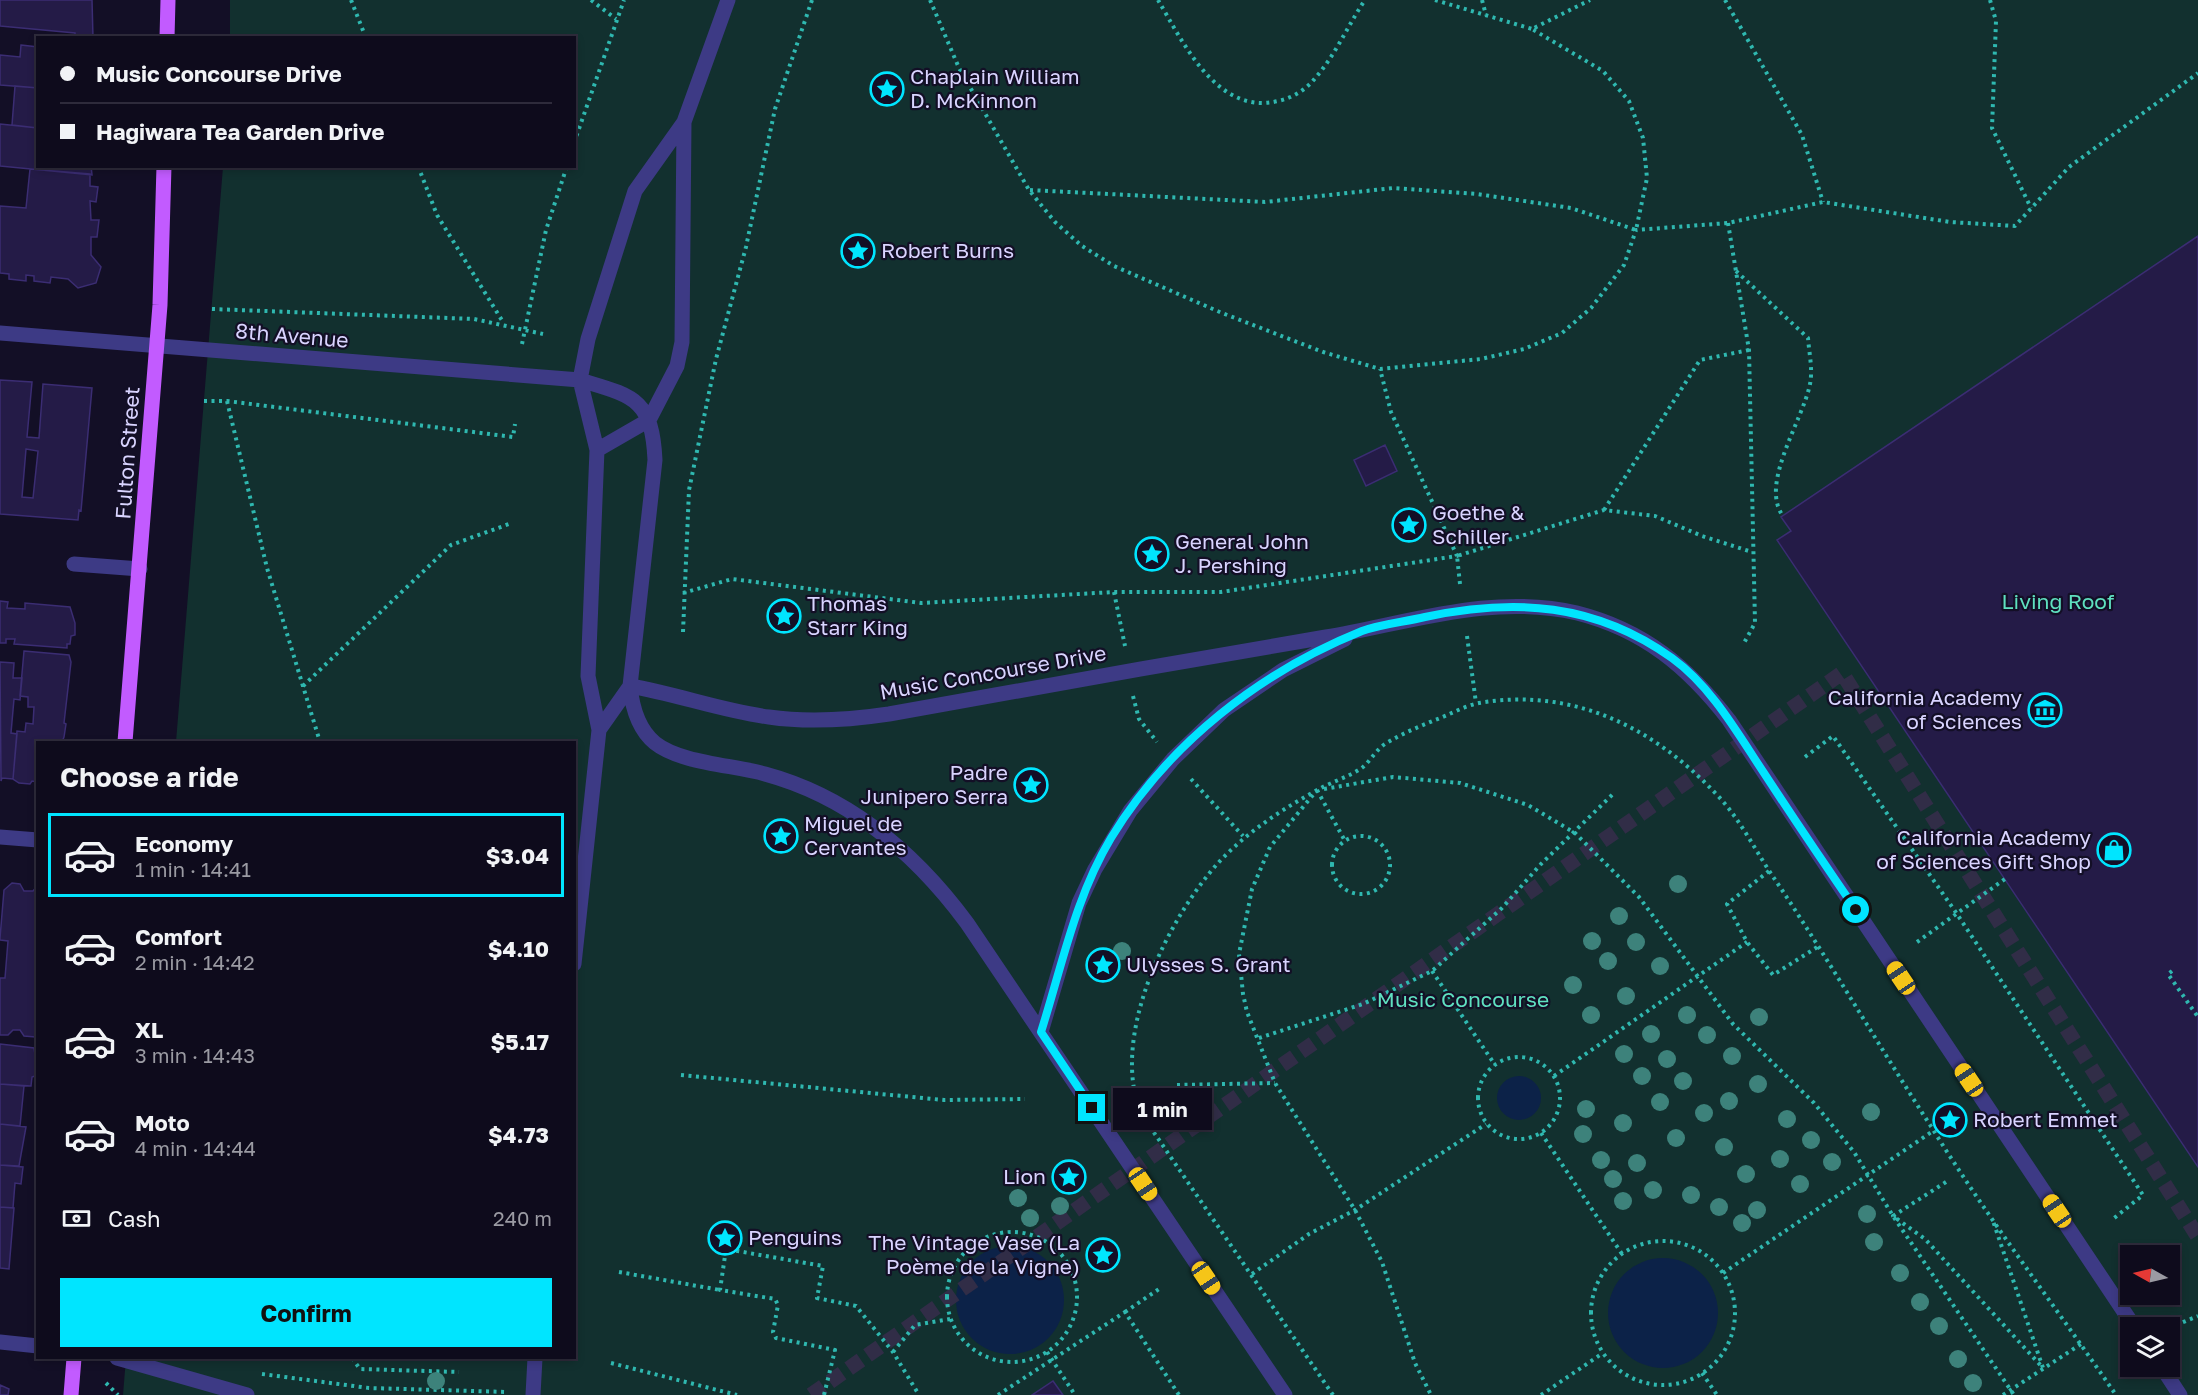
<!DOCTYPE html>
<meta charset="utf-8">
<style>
body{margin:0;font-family:"Golos Text",sans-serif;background:#171425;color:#f1f3f6;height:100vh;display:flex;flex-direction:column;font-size:22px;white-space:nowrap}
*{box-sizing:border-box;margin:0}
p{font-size:20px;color:#9b9ba3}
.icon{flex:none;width:33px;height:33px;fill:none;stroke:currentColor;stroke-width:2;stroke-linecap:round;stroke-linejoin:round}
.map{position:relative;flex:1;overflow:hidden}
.side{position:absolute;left:36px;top:741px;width:540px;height:618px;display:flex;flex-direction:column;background:#0e0b1c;border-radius:0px;box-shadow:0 3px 9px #0003,0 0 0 2px #2e2b3b}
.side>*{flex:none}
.guide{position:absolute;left:36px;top:36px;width:540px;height:132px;border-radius:0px;box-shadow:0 3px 9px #0003,0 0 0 2px #2e2b3b;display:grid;align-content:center;height:132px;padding:0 24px;background:#0e0b1c}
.needle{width:39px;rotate:278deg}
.controls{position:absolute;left:2120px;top:1245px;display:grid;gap:12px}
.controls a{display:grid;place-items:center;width:60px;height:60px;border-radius:0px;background:#0e0b1c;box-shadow:0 3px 9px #0003,0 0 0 2px #2e2b3b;font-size:30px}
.end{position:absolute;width:27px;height:27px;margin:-14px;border:8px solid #00e5ff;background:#111;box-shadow:0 0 0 3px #111}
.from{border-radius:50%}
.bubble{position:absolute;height:42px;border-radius:0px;background:#0e0b1c;box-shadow:0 3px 9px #0003,0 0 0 2px #2e2b3b;font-size:20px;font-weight:700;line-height:42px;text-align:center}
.car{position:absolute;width:18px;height:36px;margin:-18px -9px;border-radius:8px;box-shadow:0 0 4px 2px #0007;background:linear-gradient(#f5c518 24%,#345 0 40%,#f5c518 0 76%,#345 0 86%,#f5c518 0)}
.guide b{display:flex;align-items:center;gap:21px;height:57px;font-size:22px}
.guide b+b{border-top:2px solid #2e2b3b}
.guide i{width:15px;height:15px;background:#f1f3f6}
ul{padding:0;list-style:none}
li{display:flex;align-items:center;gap:18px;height:84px;margin:0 12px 9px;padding:0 12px;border:3px solid transparent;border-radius:0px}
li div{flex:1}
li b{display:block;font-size:22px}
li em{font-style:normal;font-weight:700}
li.active{border-color:#00e5ff}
li>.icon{width:54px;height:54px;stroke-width:1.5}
h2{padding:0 24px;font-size:27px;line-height:72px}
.pay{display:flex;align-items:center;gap:15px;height:66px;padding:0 24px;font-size:22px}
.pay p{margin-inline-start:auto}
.button{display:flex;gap:12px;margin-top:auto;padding:12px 24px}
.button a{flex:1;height:69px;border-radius:0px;background:#00e5ff;color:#111;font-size:24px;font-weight:700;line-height:69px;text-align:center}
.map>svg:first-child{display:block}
.green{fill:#12302f;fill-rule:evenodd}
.water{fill:#0c2248}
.building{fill:#241b47;stroke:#3b2d73;stroke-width:1.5;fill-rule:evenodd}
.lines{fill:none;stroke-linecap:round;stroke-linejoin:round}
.minor-tunnel{stroke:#312d47;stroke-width:15;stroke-dasharray:15 8;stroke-linecap:butt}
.path{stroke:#2fb8b0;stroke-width:4;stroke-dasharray:3 4.5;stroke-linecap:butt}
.minor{stroke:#3d3a85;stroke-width:15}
.major{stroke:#c25bff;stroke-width:15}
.tree{fill:#3d827b}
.route{stroke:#00e5ff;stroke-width:8}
.labels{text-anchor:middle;stroke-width:4.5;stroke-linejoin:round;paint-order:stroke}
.poi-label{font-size:21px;fill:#d9d4ff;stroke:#130f26;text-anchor:start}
.street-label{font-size:21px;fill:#d9d4ff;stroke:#130f26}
.park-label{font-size:21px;fill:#5fe0c0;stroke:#130f26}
</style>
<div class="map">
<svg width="2198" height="1395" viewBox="0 0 2198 1395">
<rect width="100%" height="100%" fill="#130f26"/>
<path class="green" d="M230,0H2198V1395H123L126,1358H574V742H176L223,167L574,166V38L230,37ZM2130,1256H2169V1294H2130ZM2130,1328H2169V1366H2130Z"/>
<path class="water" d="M1497 1098a22 22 0 1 1 44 0a22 22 0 1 1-44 0Z
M956 1300a54 54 0 1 1 108 0a54 54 0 1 1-108 0Z
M1608 1313a55 55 0 1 1 110 0a55 55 0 1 1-110 0Z"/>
<path class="building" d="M0,0H92L93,38H75V33L0,26Z
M21,45L38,47V88L0,85V55L20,57Z
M15,86L38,88V128L12,125Z
M0,124L38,128V166H91L92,175L0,166Z
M30,169L90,174V186L98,187L96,202L90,201L91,220H99L97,237H91V255L101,267L96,283L78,288L68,279L51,277L50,283L34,281V276L26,275V281L9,279V274L0,273V206L26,208Z
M2198,236V1167L1777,540L1791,531L1781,517Z
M0,380L32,382L27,437L39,438L43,384L92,388L81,511L79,510L78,520L0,514ZM26,449L38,451L33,498L22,497Z
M1385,445L1397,471L1366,486L1354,460Z
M0,601L8,602L7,608L25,609V603L70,607L75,623V635L71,636L70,644H67V648L14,644L15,639H6V643H0Z
M24,651L69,655L71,662L64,723L66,724L64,737L62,742H38V782L32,781L30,784L19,783L13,779L17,731L25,732L26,723L33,724L34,707H28V697L20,696Z
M0,662L14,663L13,678H22L20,700L14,699L11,733L17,734L13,779L2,778L1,781Z
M12,883L20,884L24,891H33L38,885L35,1037L24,1036L20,1030H13L8,1035H0V978H5L8,941L0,940V938L4,890Z
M0,1044L34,1048L38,1075L32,1077L31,1086L0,1084Z
M0,1084L24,1086L20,1126L0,1124Z
M0,1124L26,1127L19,1166L0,1165Z
M0,1165L23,1167L21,1184L15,1183L13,1208L0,1207Z
M0,1207L14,1208L9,1269L0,1268Z
M1053,1381L1063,1395H1032Z
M0,1385L9,1389L8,1395H0Z"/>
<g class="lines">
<path class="minor-tunnel" d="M811,1395L1842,673L2198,1237"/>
<path class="path" d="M351,0L366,38
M591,0L616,19
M930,0L959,68L1029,190L1055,222L1082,246L1114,266L1222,313L1323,352L1380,369L1481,359L1524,349L1562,333L1591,308L1624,265L1636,230L1728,223L1823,202L1950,222L2015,226L2069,167L2198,73
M1158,0C1183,42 1217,116 1278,101C1293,98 1307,89 1316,77C1336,54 1348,25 1365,0
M1435,0L1532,29
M1482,0L1486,15
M1725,0L1802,135L1823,202
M1990,0L1996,21L1992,128L2031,208
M574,143L624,0
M418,166L437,215L503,322
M1030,190L1265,202L1393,188L1477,194L1571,208L1636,230L1647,178L1643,138L1629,101L1603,71L1532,29L1590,0
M1728,223L1749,350L1755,623L1744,643
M1736,271L1808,338C1809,352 1813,370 1810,384C1803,420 1759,484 1783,516
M212,309L474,319L543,334
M522,344L546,230L567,166
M204,401H227L513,437L515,424
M227,401L267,568L320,742
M1604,510L1700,360L1749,350
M1460,584L1457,556L1604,510L1655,516L1702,536L1752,552
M1114,592L1125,646
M683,593L732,579L921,603L1114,592H1221L1457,556L1391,412L1380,369
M683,632L689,490L716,359L746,247L775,109L812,0
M1467,636L1476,703
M303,686L451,545L509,524
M1133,696L1139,719L1157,742
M1805,757L1833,736L1957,914L2143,1195L2113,1219
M1191,779L1243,836
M1324,789L1393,777L1460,783L1528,805L1575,833L1639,897L1733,1024L1814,1103L1854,1152L1893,1216L2014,1395
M1317,790L1345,841
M1313,795L1270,847L1252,889L1239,954L1243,994L1247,1012L1275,1083L1355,1210L1382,1262L1415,1363L1431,1395
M1332 865a29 29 0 1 1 58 0a29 29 0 1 1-58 0Z
M1769,871L1727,904L1747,942L1773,975L1819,946
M1917,942L2005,879
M1432,971L1495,1065
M2172,971L2168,974L2198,1017
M1259,1038L1363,1004L1432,971L1502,908L1541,864L1613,794
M1478 1098a41 41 0 1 1 82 0a41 41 0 1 1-82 0Z
M681,1075L944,1100L1025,1099
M1554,1076L1747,942
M1177,1085L1275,1083
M1541,1133L1622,1254
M1946,1182L1893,1216L1925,1239L2043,1368L1993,1221
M947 1297a65 65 0 1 1 130 0a65 65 0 1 1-130 0Z
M1591 1313a72 72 0 1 1 144 0a72 72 0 1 1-144 0Z
M619,1272L720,1290
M1723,1273L1933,1131
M1252,1274L1309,1234L1355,1210L1486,1124
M1125,1312L1159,1289
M2176,1325L2198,1316
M893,1352L915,1325L950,1319
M1047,1352L1075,1395
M352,1358L360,1369L459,1372
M611,1363L737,1395
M1702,1373L1717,1395
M262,1374L369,1388L508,1392
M106,1383L118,1395
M824,1395L835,1350L776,1338L773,1332L778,1305L775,1299L720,1290L726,1249L823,1266L817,1298L856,1306L893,1352L919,1395
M998,1395L1125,1312L1179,1395
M1333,1395L1142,1115C1108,1040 1167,919 1219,862C1248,831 1284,808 1321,788C1334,781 1351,776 1363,767C1371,760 1376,750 1385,744C1401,734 1418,727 1435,720C1449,715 1464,706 1479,703C1574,687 1655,728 1718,796C1741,820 1757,854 1776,881C1830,962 1879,1046 1932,1128C1989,1220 2055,1306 2116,1395
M1541,1395L1603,1353
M2003,1395L2081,1344"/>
<path class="minor" d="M0,333L580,380C633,396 652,398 655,460L630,686C632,706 638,729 655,743C680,763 733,765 765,774C850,797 916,854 967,923L1285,1395
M597,450L649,420L677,366L682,342L684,122
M74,564L140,569
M630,686C677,694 722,711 769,717C810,723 849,720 889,714C1035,687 1180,662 1326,637C1409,623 1492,593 1577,613C1644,630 1688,667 1729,720L2135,1328
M599,730L630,686
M0,837L38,840
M574,964L599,730L588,676L597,450L580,380L588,339L635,191L684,122L728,0
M1041,1032L1079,903L1095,869L1130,811L1173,759L1224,710L1283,670L1345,639
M0,1342L38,1346
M117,1358L247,1395
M2161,1366L2180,1395
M533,1395L535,1358"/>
<path class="major" d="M167,38L168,0
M125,742L160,305L164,166
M71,1395L74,1358"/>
</g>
<g class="tree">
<circle cx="1678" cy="884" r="9"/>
<circle cx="1619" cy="916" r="9"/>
<circle cx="1592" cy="941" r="9"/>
<circle cx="1636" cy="942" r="9"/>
<circle cx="1122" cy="951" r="9"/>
<circle cx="1608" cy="961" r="9"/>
<circle cx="1660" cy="966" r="9"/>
<circle cx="1573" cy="985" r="9"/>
<circle cx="1626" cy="996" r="9"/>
<circle cx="1591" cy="1015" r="9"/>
<circle cx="1687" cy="1015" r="9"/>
<circle cx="1759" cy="1017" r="9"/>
<circle cx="1651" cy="1034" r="9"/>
<circle cx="1707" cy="1035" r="9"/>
<circle cx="1624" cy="1054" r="9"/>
<circle cx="1732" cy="1056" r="9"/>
<circle cx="1667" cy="1059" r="9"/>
<circle cx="1642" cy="1076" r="9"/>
<circle cx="1683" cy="1081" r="9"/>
<circle cx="1758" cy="1084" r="9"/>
<circle cx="1729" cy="1101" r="9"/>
<circle cx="1660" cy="1102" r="9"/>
<circle cx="1586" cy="1109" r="9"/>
<circle cx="1871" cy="1112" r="9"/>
<circle cx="1704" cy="1113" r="9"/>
<circle cx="1787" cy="1119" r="9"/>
<circle cx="1623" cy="1123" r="9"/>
<circle cx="1583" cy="1134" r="9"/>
<circle cx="1676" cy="1138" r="9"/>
<circle cx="1811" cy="1140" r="9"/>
<circle cx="1724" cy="1147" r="9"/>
<circle cx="1780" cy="1159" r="9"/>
<circle cx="1601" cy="1160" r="9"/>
<circle cx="1832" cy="1162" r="9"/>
<circle cx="1637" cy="1163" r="9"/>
<circle cx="1746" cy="1174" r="9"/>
<circle cx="1613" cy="1179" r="9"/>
<circle cx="1800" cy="1184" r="9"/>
<circle cx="1653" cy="1190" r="9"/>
<circle cx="1691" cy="1195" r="9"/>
<circle cx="1018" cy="1198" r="9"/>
<circle cx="1623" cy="1201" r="9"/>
<circle cx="1060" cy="1206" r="9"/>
<circle cx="1719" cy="1207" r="9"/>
<circle cx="1757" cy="1210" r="9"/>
<circle cx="1867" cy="1214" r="9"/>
<circle cx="1030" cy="1218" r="9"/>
<circle cx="1742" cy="1223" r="9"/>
<circle cx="1874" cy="1242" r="9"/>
<circle cx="1900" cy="1273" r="9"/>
<circle cx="1920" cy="1302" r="9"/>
<circle cx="1939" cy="1326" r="9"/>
<circle cx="1958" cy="1359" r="9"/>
<circle cx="436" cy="1381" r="9"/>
<circle cx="1973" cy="1383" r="9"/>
</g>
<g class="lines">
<path class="route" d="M1092,1108L1041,1032C1062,966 1075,898 1111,838C1168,744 1260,672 1362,631C1381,624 1404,622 1425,617C1515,598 1595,603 1672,658C1712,687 1738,734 1764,773C1794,819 1825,865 1856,910"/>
</g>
<defs>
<g id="sight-ring" transform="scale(1.725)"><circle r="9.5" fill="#130f26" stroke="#00e5ff" stroke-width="1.5"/><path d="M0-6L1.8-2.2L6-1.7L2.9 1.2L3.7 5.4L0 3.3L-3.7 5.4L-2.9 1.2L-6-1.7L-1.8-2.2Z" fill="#00e5ff"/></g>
<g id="museum-ring" transform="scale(1.725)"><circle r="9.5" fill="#130f26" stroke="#00e5ff" stroke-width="1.5"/><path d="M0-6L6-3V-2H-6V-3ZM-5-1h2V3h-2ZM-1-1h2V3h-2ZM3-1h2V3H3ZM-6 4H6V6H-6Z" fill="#00e5ff"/></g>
<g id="shop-ring" transform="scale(1.725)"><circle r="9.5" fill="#130f26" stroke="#00e5ff" stroke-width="1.5"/><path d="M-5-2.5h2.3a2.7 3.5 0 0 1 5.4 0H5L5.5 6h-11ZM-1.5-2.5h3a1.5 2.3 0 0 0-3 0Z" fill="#00e5ff"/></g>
</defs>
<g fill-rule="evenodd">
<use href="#sight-ring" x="887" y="89"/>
<use href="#sight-ring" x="858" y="251"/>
<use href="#sight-ring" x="1409" y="525"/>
<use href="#sight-ring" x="1152" y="554"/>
<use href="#sight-ring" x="784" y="616"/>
<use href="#museum-ring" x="2045" y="710"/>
<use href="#sight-ring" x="1031" y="785"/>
<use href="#sight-ring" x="781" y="836"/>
<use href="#shop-ring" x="2114" y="850"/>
<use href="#sight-ring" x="1103" y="965"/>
<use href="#sight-ring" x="1950" y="1120"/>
<use href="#sight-ring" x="1069" y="1177"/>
<use href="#sight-ring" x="725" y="1238"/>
<use href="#sight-ring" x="1103" y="1255"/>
</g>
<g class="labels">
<g class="poi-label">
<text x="910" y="84">Chaplain William<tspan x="910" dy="24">D. McKinnon</tspan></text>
<text x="881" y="258">Robert Burns</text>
<text x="1432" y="520">Goethe &amp;<tspan x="1432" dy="24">Schiller</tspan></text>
<text x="1175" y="549">General John<tspan x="1175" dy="24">J. Pershing</tspan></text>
<text x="807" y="611">Thomas<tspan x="807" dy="24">Starr King</tspan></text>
<text x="2022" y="705" text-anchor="end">California Academy<tspan x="2022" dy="24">of Sciences</tspan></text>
<text x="1008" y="780" text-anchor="end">Padre<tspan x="1008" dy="24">Junipero Serra</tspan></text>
<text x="804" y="831">Miguel de<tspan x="804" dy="24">Cervantes</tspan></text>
<text x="2091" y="845" text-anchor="end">California Academy<tspan x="2091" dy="24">of Sciences Gift Shop</tspan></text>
<text x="1126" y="972">Ulysses S. Grant</text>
<text x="1973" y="1127">Robert Emmet</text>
<text x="1046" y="1184" text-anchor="end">Lion</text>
<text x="748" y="1245">Penguins</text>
<text x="1080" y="1250" text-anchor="end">The Vintage Vase (La<tspan x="1080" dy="24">Poème de la Vigne)</tspan></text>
</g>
<g class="street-label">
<text transform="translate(292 336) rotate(5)" y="7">8th Avenue</text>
<text transform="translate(128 453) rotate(-86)" y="7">Fulton Street</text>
<text transform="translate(993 673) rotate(-10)" y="7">Music Concourse Drive</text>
</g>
<g class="park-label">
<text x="2058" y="609">Living Roof</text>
<text x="1463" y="1007">Music Concourse</text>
</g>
</g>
</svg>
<div class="controls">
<a><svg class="needle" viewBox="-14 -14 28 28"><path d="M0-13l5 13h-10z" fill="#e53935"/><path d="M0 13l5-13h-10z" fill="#9b9ba3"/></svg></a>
<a><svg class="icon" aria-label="layers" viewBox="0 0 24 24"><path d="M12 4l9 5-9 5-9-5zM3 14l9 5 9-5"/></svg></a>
</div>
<i class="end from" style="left:1856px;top:910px"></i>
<i class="end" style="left:1092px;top:1108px"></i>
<div class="bubble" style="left:1113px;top:1088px;width:99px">1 min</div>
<i class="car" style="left:1901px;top:978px;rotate:326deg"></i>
<i class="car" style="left:1969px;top:1080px;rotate:326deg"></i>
<i class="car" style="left:1143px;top:1184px;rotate:146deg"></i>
<i class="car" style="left:2057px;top:1211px;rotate:326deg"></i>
<i class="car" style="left:1206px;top:1278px;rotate:146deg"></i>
<div class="guide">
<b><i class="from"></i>Music Concourse Drive</b>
<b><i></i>Hagiwara Tea Garden Drive</b>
</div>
<section class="side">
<h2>Choose a ride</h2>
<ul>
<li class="active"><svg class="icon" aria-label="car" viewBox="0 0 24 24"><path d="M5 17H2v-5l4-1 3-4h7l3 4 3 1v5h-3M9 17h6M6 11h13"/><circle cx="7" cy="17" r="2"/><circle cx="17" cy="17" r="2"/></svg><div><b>Economy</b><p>1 min · 14:41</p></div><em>$3.04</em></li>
<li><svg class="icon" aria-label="car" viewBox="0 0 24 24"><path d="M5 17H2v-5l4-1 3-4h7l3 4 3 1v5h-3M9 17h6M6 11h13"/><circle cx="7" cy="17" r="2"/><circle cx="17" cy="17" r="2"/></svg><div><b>Comfort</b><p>2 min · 14:42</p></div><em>$4.10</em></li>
<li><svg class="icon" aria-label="car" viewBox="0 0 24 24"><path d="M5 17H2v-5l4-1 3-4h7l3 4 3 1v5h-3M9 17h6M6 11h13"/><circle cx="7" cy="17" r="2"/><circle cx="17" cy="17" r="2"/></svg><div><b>XL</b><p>3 min · 14:43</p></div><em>$5.17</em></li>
<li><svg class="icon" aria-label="car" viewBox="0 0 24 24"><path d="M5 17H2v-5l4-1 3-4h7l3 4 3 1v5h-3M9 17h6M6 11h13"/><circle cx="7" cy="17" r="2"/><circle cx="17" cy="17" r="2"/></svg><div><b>Moto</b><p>4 min · 14:44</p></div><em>$4.73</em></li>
</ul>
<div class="pay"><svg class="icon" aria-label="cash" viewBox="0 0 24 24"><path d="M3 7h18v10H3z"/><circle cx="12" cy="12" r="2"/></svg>Cash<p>240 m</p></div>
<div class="button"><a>Confirm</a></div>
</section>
</div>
